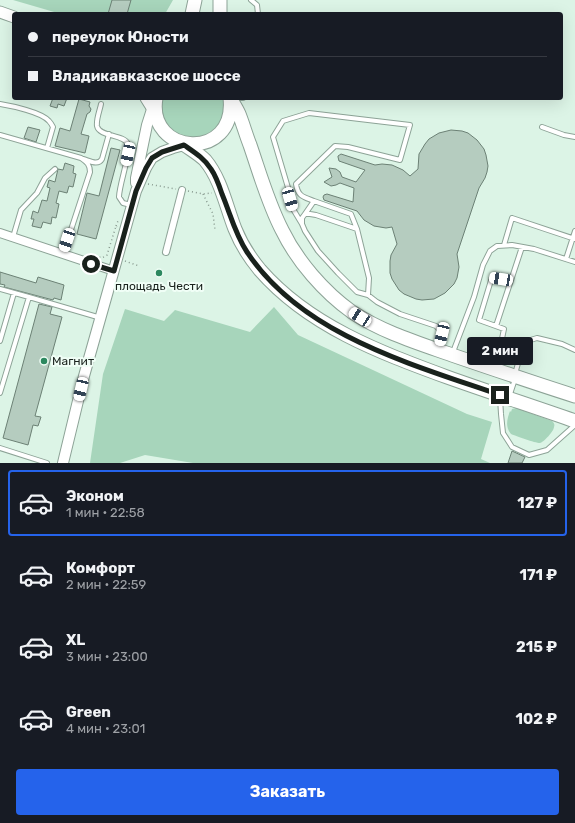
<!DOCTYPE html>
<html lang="ru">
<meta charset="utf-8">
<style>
body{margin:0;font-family:Rubik,sans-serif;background:#20242c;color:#f1f3f6;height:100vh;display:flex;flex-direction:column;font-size:15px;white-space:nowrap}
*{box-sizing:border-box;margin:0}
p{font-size:13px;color:#9ea1a6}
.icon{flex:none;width:22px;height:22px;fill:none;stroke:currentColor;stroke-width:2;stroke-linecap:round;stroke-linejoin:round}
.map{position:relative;height:463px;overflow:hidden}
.details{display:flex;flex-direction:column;background:#171b24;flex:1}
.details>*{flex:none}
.top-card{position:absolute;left:12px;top:12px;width:551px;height:88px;border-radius:4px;box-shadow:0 4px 16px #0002;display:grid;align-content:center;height:88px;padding:0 16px;background:#171b24}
.end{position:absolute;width:18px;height:18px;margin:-9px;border:5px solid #19211c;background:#fff;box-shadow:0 0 0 2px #fff}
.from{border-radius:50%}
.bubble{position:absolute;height:28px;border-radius:4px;background:#171b24;box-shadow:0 4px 16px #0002;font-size:13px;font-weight:700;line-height:28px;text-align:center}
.car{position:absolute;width:12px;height:24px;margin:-12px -6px;border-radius:5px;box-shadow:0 0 3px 1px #0007;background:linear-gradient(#fff 24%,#345 0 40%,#fff 0 76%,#345 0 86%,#fff 0)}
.top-card b{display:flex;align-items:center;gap:14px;height:38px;font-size:15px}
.top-card b+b{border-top:1px solid #363941}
.top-card i{width:10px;height:10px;background:#f1f3f6}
ul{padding:7px 0 0;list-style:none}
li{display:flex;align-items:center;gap:12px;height:66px;margin:0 8px 6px;padding:0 8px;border:2px solid transparent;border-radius:4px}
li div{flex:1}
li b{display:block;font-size:15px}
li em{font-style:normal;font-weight:700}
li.on{border-color:#2563eb}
li>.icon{width:36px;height:36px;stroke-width:1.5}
.action{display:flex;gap:8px;margin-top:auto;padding:8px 16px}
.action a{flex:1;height:46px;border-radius:4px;background:#2563eb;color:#fff;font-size:16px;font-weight:700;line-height:46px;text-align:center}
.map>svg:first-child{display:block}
.green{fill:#a7d5bb}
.building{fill:#b5ccbf;stroke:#6c8175}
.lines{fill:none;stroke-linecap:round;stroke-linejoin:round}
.service-casing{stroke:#8da397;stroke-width:6}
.pedestrian-casing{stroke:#8da397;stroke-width:8}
.minor-casing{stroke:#8da397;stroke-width:10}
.tertiary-casing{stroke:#8da397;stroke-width:12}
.secondary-casing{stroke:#8da397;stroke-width:13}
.primary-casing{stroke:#8da397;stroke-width:15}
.path{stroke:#87988e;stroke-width:1.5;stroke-dasharray:1 3;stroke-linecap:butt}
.service{stroke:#fff;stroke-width:4}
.pedestrian{stroke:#fff;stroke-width:6}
.minor{stroke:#fff;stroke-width:8}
.tertiary{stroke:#fff;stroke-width:10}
.secondary{stroke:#fff;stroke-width:11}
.primary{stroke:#fff;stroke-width:13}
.route{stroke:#19211c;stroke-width:5}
.poi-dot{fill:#2c885f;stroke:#f0fef6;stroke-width:1.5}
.labels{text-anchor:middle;stroke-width:4;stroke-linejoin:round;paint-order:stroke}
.poi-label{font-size:12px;fill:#19211c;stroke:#f0fef6}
</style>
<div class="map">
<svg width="575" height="463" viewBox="0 0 575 463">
<rect width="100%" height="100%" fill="#dcf4e6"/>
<path class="green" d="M13,0H173L165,14H61Z
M161,98H224C224,104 225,111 223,117C213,142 175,145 164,120C163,117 162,113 162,110C161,106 160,102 161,98Z
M274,307L298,335L467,414L492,422L481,459L490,463H193L145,455L120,463H90L103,374L125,309L164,321L175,310L250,332Z
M516,408L552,421C554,423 555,424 554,427C554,431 544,442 540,443C535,443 516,436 511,434C505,427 507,419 510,411L511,412L512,409Z"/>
<path class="building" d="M112,0H131L127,14H108Z
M53,98H67L64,106L58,104L57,108L50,106Z
M79,99L90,102L89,106L91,109L90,112L87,114L81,134L89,136L85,153L55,146L60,128L70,131Z
M28,127L40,130L36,142L24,138Z
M451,130L462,131L468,133L477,140L484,149L486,155L488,166L487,172L485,178L479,188L457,254L459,267L457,278L454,284L445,293L434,299L422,300L416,299L404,294L399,290L392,279L390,273V261L391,255L397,244L392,227L386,228L374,226L364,220L357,211L324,200L323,197L324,195L327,194L353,202L354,188L340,183L336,185L331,186L324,182L332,177L329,168L336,169L340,172L342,177L356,182L365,170L339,161L338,157V156L341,154L375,165L382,164L392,165L403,170L410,176L418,169L419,154L425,144L429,139L439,133Z
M111,148L120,150L96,239L77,234L87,193L99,196Z
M65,163L74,166L73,173L76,174L73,187L69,186L67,193L59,191L56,203L59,204L56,218L52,217L51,224L43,222L41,228L32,226L34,219H31L33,211L38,213L42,200L47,201L50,188L47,187L49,180L55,182L58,169L63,170Z
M0,272L36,283L38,277L64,285L61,300L54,298L53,300L4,287L5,285L0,284Z
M39,304L52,307L50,314L62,317L35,416L41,417L38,426L33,425L28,445L3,438Z
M512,451L525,457L522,463H508Z"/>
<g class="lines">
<g class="service-casing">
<path id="service" d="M251,0L257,5L258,14
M233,98H243
M0,104C12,106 41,112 49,121C51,123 52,125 53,127L47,148
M101,104C100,110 96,119 97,126C99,137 124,134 128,144C131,153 119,185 119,197L123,203L131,205
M542,127L564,135L575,137
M0,135L81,158C87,162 90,165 90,172L63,254
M83,159C90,161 98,166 102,159L109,134
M305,214L314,201L351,214L357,229
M302,224L293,209L289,191L273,137L283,121L309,113L410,125L400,160L348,147L335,146L296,184C298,197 304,197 314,201
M13,237L21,210L37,193L45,178L55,169
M504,245L512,218L575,239
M566,259L575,231
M0,289L29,297
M368,295L369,278L357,229L316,215L310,214H305L302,218V224L305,231L318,251L338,273L357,292L368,295L377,302L400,314L436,326C444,333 440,339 438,348
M496,326L522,247
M0,341L14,293
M453,352L474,297L483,265L490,251L497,246L512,245L534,249L575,262
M487,363L498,358L504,329L479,320L492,277L511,280
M515,374L524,342L537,338L562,344L575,350
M0,393L29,297L101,318
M509,397L515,379
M500,398L501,414L503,433L512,447L529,455L547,450L575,425
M0,448L47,463"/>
</g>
<g class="pedestrian-casing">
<path id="pedestrian" d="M166,252L182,190"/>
</g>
<g class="minor-casing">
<path id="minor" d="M0,233L114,271"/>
</g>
<g class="tertiary-casing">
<path id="tertiary" d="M136,183V178L147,125L154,103
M63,463L84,376L108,291L136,191L146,168L152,158L162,152L173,148L188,144"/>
</g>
<g class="secondary-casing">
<path id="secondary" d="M0,12L14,17
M146,98L156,114"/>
</g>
<g class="primary-casing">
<path id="primary" d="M220,0V14
M192,14L195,0
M156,98C146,156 237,162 230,98
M230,98C233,103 237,109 239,114C243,124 246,135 250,145C260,174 268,203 282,230C297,261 324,292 352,312C382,332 418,343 452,355C493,369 534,383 575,396
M181,142C188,148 198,153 205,160C221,179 226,206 235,229C241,244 250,258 260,270C309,326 379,352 447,377C489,392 532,406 575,421"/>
</g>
<path class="path" d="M148,184L176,189
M188,191L203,194L212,193
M203,194L213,214L215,230
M116,226L118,221
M93,257L94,255L102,258L107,255L116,226L117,227
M125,261L139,266"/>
<use href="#service" class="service"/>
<use href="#pedestrian" class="pedestrian"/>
<use href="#minor" class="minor"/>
<use href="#tertiary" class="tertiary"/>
<use href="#secondary" class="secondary"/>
<use href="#primary" class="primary"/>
</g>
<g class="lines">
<path class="route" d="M91,264L114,271L136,191L146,168L152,158L162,152L184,145C194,152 204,158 211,169C216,176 219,185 222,194C230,213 235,234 247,252C302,335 411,364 500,395"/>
</g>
<g class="poi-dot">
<circle cx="159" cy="273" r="4"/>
<circle cx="44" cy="361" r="4"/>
</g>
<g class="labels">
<g class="poi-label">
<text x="159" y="290">площадь Чести</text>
<text x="52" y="365" text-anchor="start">Магнит</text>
</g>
</g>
</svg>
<i class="end from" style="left:91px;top:264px"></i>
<i class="end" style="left:500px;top:395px"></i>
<div class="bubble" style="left:467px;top:337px;width:66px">2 мин</div>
<i class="car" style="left:128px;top:154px;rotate:192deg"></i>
<i class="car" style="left:290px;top:199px;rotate:164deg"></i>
<i class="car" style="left:67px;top:240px;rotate:198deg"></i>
<i class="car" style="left:501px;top:279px;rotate:279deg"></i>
<i class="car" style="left:360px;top:317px;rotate:303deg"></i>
<i class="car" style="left:442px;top:334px;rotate:193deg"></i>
<i class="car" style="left:81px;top:389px;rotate:193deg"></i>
<div class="top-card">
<b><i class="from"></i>переулок Юности</b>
<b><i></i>Владикавказское шоссе</b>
</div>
</div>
<section class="details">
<ul>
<li class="on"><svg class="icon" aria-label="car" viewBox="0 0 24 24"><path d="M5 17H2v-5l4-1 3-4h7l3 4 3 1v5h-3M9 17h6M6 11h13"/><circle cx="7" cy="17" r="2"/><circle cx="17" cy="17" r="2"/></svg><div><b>Эконом</b><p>1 мин · 22:58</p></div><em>127 ₽</em></li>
<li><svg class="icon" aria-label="car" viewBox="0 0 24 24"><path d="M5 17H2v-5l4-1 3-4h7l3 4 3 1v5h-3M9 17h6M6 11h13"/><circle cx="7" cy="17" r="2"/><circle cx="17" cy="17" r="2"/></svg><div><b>Комфорт</b><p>2 мин · 22:59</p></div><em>171 ₽</em></li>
<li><svg class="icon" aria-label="car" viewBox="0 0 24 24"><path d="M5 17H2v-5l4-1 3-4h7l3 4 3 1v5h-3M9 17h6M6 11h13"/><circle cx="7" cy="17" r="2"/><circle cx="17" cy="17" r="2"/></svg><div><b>XL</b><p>3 мин · 23:00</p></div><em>215 ₽</em></li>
<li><svg class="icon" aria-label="car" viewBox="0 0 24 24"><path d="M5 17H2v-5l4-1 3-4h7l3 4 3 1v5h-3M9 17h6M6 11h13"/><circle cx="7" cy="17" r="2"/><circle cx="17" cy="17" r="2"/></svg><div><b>Green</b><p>4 мин · 23:01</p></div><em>102 ₽</em></li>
</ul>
<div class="action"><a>Заказать</a></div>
</section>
